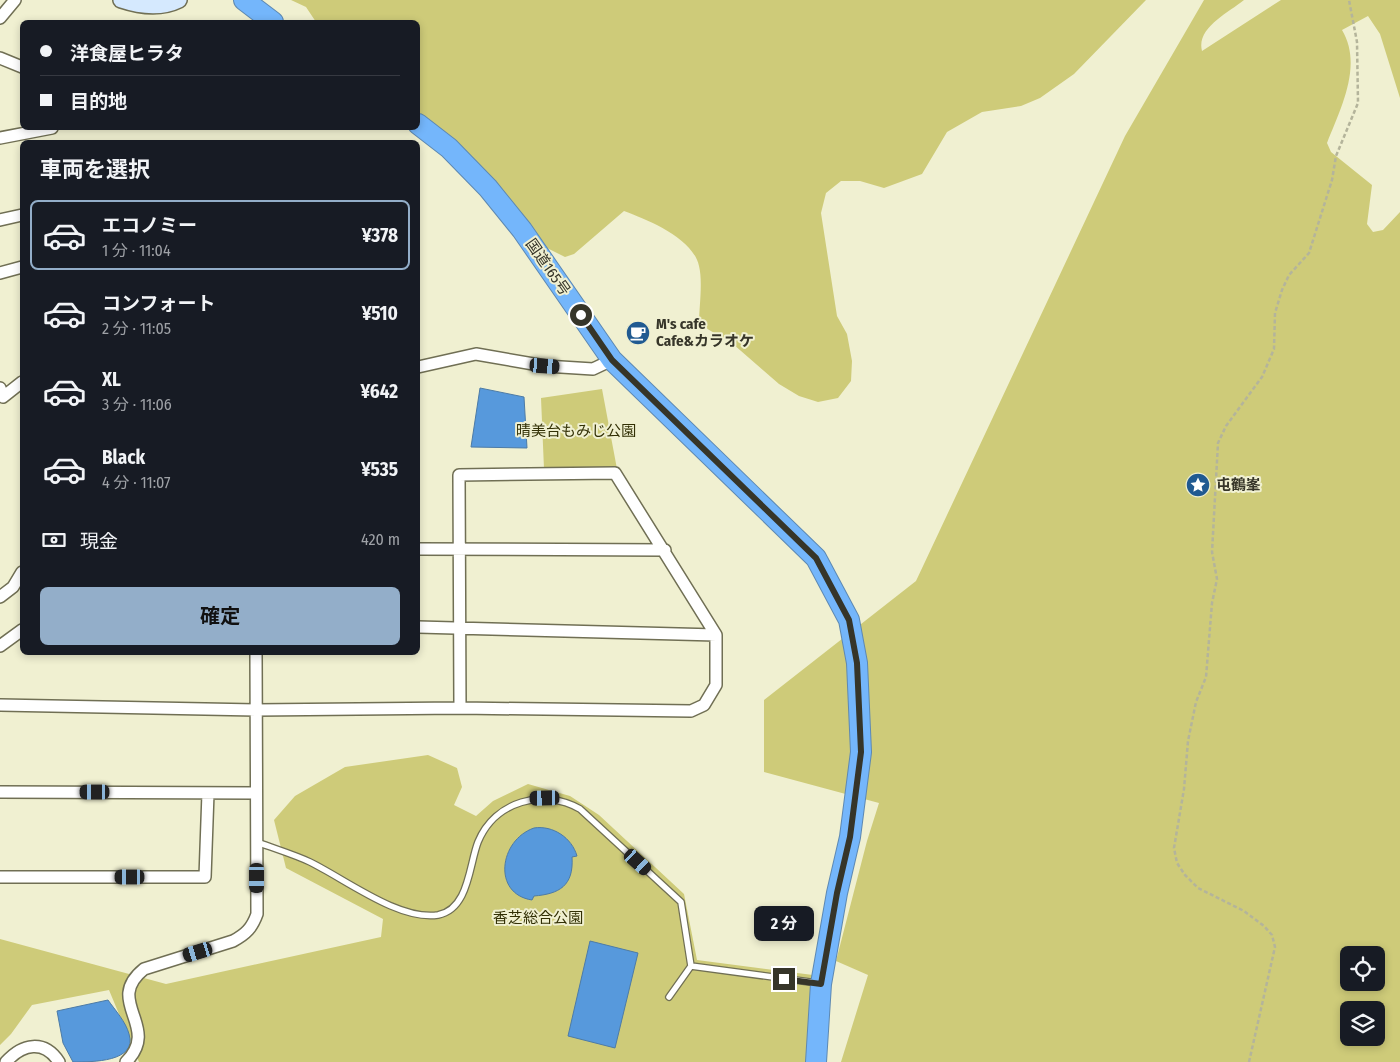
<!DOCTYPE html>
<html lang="ja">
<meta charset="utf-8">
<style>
body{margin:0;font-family:"Fira Sans Condensed","Noto Sans JP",sans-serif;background:#242831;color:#f1f3f6;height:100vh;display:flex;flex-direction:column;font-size:19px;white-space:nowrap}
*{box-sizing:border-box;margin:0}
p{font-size:16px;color:#9ea1a6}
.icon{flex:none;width:28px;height:28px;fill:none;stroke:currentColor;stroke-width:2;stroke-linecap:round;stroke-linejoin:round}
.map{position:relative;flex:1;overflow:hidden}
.panel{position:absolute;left:20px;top:140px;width:400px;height:515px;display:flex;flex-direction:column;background:#171b24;border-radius:8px;box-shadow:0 2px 8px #0003}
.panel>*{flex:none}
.hud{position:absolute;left:20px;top:20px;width:400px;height:110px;border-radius:8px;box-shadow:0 2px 8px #0003;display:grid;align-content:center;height:110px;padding:0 20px;background:#171b24}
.controls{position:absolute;left:1340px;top:946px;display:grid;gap:10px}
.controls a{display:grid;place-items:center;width:45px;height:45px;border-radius:8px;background:#171b24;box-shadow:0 2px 8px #0003;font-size:25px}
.end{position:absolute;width:22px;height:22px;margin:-11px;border:6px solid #363529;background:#fff;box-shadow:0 0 0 2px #fff}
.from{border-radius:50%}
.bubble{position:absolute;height:35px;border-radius:8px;background:#171b24;box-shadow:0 2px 8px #0003;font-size:16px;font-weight:700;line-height:35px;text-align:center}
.car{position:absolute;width:15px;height:30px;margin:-15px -8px;border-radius:6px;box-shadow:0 0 4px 1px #0007;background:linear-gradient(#222 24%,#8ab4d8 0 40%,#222 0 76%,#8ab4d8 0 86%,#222 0)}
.hud b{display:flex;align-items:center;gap:18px;height:48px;font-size:19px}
.hud b+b{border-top:1px solid #363941}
.hud i{width:12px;height:12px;background:#f1f3f6}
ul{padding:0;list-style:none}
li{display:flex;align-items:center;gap:15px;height:70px;margin:0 10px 8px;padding:0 10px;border:2px solid transparent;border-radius:8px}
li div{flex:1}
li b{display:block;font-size:19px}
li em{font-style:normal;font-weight:700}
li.active{border-color:#93aec9}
li>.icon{width:45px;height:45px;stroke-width:1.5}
h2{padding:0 20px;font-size:22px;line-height:60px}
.pay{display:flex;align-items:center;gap:12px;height:55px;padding:0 20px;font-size:19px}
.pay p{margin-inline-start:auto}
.action{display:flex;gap:10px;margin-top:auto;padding:10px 20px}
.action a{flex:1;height:58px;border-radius:8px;background:#93aec9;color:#111;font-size:20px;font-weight:700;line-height:58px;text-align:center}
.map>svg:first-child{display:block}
.green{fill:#cecb79;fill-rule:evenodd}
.water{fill:#5799dc;stroke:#4d7ba6}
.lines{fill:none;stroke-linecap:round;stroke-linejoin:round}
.lane-casing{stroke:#706f54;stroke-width:8}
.street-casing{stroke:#706f54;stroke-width:14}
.secondary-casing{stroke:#706f54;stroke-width:18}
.highway-casing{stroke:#5e89b2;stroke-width:22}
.path{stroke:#b4b49b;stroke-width:2.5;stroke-dasharray:4 2.5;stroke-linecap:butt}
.lane{stroke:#fff;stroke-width:5.5}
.street{stroke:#fff;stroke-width:11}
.secondary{stroke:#d5e9fe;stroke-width:15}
.highway{stroke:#74b6fb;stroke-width:20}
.route{stroke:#363529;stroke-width:6}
.labels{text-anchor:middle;stroke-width:4;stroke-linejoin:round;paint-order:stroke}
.street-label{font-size:15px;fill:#363529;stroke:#f0f0d1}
.poi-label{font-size:15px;font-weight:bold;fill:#363529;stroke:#f0f0d1;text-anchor:start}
.park-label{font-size:15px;fill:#323005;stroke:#f0f0d1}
</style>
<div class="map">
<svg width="1400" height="1062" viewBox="0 0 1400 1062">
<rect width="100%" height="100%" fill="#f0f0d1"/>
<path class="green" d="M291,0H1146L1074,74L1040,98L1021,106L982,112L947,132L922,174L884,188L860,181H841L826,193L821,213L837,316L847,334L852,361L851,381L838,398L818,402L799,396L779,384L733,344L699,324C699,308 703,282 699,266C693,238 648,220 624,211L574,254L565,257L547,248L449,137L418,114V22H316L306,7Z
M1204,0H1244C1228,13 1196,28 1202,51L1281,0H1400V98L1380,34L1368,16L1342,30C1363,65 1341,108 1327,143L1331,152L1372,185L1367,224L1373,232L1383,230L1400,212V1062H841L868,975L836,961L867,841L879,803L764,772V700L916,581L1125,136ZM1349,955H1376V982H1349ZM1349,1010H1376V1038H1349Z
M602,389L617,469H544L541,398Z
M428,755L457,768L462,787L454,805L476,816L493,801L528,784L570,796L599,815L684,894L697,960L813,975L809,1062H139L109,990L32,1005L11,1034L0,1045V939L166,984L381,937L383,919L286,868L274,820L295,796L345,767Z"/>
<path class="water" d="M480,388L524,397L527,448L471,447Z
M534,828C553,825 572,838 577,856L572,857C574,886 559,894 534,896L532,900C492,894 499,840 534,828Z
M590,941L638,953L615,1048L568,1036Z
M108,1000C115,1010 126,1022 129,1034C138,1062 92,1062 73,1062L63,1043L57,1011Z"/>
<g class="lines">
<g class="lane-casing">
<path id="lane" d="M257,842C275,849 293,854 310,862C345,879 399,921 438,915C469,909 469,865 478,842C495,801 543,788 580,809L681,902L691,966L817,983
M669,997L691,966"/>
</g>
<g class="street-casing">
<path id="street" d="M0,18L15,0
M0,58L22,67
M0,138L52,128
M0,220L22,215
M0,273L22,267
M418,367L476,354L545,366L593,369L612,360
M0,388L3,397L22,382
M418,549L665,550
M0,597L13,587L22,572
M418,627L716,635
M0,646L22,630
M0,705L256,710L460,708L691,711L704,705L716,685V635L615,473L459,475L460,708
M0,792L256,793
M0,877H205L208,793
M6,1062C22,1044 44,1039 59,1062
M126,1062C162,1026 103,1002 144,969L233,941C246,934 252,928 257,914L256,652"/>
</g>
<g class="secondary-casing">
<path id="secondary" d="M121,0C139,6 161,9 179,0"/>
</g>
<g class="highway-casing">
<path id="highway" d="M244,0L273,22
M418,124L449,148L488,188L522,230L612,360L816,558L849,620L857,663L861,752L850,837L837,893L821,984L816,1062"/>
</g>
<path class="path" d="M1249,1062L1275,947L1272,935L1264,926L1244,911L1198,888L1185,875L1177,863L1174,848L1184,789L1188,741L1196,702L1206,677L1212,603L1217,579L1212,552L1218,443L1226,426L1262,377L1274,349L1275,313L1282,290L1289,275L1309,253L1332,180L1336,156L1358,103L1357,42L1349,0"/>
<use href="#lane" class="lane"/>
<use href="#street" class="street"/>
<use href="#secondary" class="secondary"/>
<use href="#highway" class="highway"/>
</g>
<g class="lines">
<path class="route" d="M581,315L612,360L816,558L849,620L857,663L861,752L850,837L837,893L821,984L784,979"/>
</g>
<defs>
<g id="cafe-disc" transform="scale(1.25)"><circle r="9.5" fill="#205a91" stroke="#f0f0d1"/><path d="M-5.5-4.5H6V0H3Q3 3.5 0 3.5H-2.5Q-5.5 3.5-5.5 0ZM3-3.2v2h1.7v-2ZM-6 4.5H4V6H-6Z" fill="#fff"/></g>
<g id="sight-disc" transform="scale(1.25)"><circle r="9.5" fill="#205a91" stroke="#f0f0d1"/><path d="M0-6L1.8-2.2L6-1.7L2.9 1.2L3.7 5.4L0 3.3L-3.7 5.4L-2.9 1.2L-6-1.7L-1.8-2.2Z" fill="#fff"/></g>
</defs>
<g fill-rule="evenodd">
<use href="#cafe-disc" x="638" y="333"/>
<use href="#sight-disc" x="1198" y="485"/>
</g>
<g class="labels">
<g class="street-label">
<text transform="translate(548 267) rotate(55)" y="5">国道165号</text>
</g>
<g class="poi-label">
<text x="656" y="329">M's cafe<tspan x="656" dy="17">Cafe&amp;カラオケ</tspan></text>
<text x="1216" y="490">屯鶴峯</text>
</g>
<g class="park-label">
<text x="576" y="436">晴美台もみじ公園</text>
<text x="538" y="923">香芝総合公園</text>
</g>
</g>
</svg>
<div class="controls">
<a><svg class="icon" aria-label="locate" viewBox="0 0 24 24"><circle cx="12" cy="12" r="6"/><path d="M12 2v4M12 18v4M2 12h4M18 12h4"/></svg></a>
<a><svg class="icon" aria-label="layers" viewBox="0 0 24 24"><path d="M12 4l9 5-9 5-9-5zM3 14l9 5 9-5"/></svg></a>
</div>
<i class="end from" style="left:581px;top:315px"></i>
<i class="end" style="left:784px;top:979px"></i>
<div class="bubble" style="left:754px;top:906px;width:60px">2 分</div>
<i class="car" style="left:545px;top:366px;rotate:94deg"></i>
<i class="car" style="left:95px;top:792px;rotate:270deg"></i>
<i class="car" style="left:545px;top:798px;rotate:269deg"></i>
<i class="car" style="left:638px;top:862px;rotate:132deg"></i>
<i class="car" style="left:130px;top:877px;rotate:270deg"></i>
<i class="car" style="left:257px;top:878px;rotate:180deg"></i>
<i class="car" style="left:198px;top:952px;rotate:253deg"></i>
<div class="hud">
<b><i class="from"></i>洋食屋ヒラタ</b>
<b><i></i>目的地</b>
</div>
<section class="panel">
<h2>車両を選択</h2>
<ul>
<li class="active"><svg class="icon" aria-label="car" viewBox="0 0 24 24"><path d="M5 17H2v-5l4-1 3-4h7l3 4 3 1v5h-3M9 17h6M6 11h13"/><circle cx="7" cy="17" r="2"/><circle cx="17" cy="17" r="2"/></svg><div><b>エコノミー</b><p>1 分 · 11:04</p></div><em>¥378</em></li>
<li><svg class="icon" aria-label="car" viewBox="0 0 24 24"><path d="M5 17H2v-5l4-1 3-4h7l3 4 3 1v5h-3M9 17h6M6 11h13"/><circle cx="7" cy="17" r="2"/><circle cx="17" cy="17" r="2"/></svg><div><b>コンフォート</b><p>2 分 · 11:05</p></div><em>¥510</em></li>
<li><svg class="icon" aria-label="car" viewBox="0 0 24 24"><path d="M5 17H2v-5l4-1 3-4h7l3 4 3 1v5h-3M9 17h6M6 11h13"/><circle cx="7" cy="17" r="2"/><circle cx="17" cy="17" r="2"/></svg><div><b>XL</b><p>3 分 · 11:06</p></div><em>¥642</em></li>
<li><svg class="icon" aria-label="car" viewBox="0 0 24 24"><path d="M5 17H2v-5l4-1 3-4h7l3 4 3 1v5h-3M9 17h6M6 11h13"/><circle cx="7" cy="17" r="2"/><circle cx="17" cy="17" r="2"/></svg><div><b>Black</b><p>4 分 · 11:07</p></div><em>¥535</em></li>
</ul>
<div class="pay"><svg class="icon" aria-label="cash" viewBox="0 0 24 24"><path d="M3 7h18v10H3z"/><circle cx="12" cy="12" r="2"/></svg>現金<p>420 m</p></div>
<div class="action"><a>確定</a></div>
</section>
</div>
